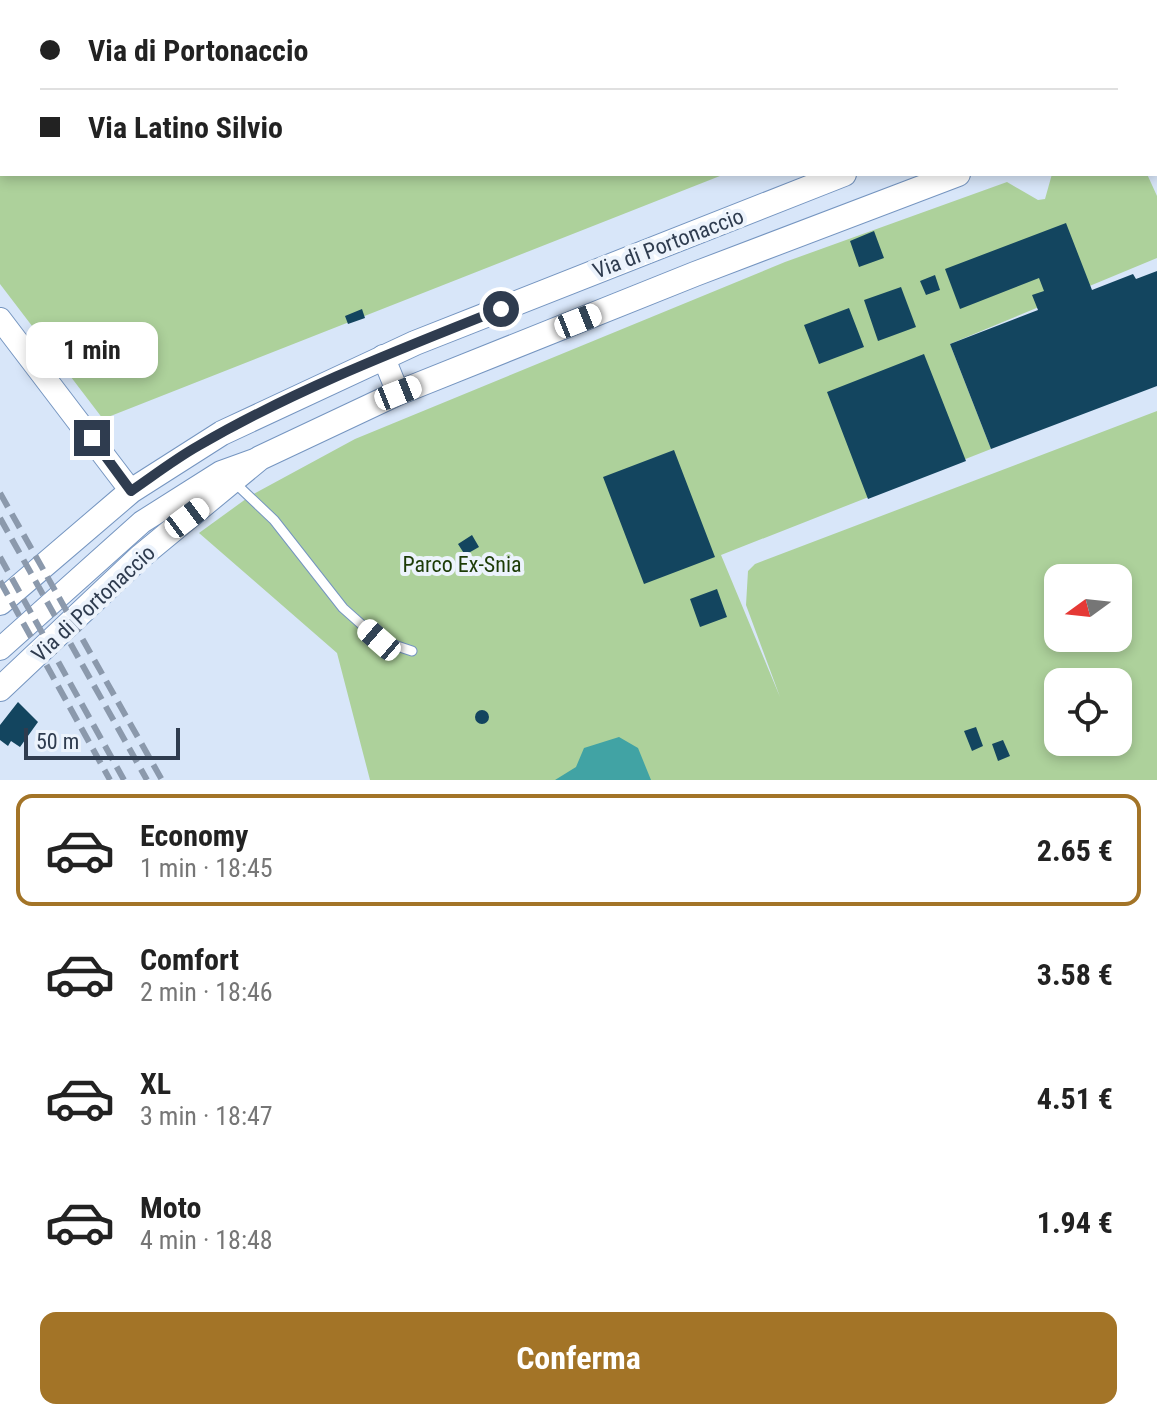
<!DOCTYPE html>
<html lang="it">
<meta charset="utf-8">
<style>
body{margin:0;font-family:"Roboto Condensed",sans-serif;background:#f2f2f2;color:#222;height:100vh;display:flex;flex-direction:column;font-size:30px;white-space:nowrap}
*{box-sizing:border-box;margin:0}
p{font-size:26px;color:#767676}
.icon{flex:none;width:44px;height:44px;fill:none;stroke:currentColor;stroke-width:2;stroke-linecap:round;stroke-linejoin:round}
.map{position:relative;height:780px;overflow:hidden}
.sheet{display:flex;flex-direction:column;background:#fff;flex:1}
.sheet>*{flex:none}
.banner{position:absolute;left:0px;top:0px;width:1158px;height:176px;box-shadow:0 4px 12px #0003;display:grid;align-content:center;height:176px;padding:0 40px;background:#fff}
.needle{width:52px;rotate:255deg}
.fabs{position:absolute;left:1044px;top:564px;display:grid;gap:16px}
.fabs a{display:grid;place-items:center;width:88px;height:88px;border-radius:16px;background:#fff;box-shadow:0 4px 12px #0003;font-size:40px}
.scale{position:absolute;left:24px;bottom:20px;width:156px;box-sizing:border-box;padding-left:8px;border:4px solid #2f3c4f;border-top:0;font-size:22px;line-height:28px;white-space:nowrap;color:#2f3c4f;-webkit-text-stroke:6px #ecf3fc;paint-order:stroke}
.end{position:absolute;width:36px;height:36px;margin:-18px;border:10px solid #2f3c4f;background:#fff;box-shadow:0 0 0 4px #fff}
.from{border-radius:50%}
.bubble{position:absolute;height:56px;border-radius:16px;background:#fff;box-shadow:0 4px 12px #0003;font-size:26px;font-weight:700;line-height:56px;text-align:center}
.car{position:absolute;width:24px;height:48px;margin:-24px -12px;border-radius:10px;box-shadow:0 0 6px 2px #0007;background:linear-gradient(#fff 24%,#345 0 40%,#fff 0 76%,#345 0 86%,#fff 0)}
.banner b{display:flex;align-items:center;gap:28px;height:76px;font-size:30px}
.banner b+b{border-top:2px solid #e0e0e0}
.banner i{width:20px;height:20px;background:#222}
ul{padding:14px 0 0;list-style:none}
li{display:flex;align-items:center;gap:24px;height:112px;margin:0 16px 12px;padding:0 24px;border:4px solid transparent;border-radius:16px}
li div{flex:1}
li b{display:block;font-size:30px}
li em{font-style:normal;font-weight:700}
li.current{border-color:#a37427}
li>.icon{width:72px;height:72px;stroke-width:1.5}
.primary-button{display:flex;gap:16px;margin-top:auto;padding:16px 40px}
.primary-button a{flex:1;height:92px;border-radius:16px;background:#a37427;color:#fff;font-size:32px;font-weight:700;line-height:92px;text-align:center}
.map>svg:first-child{display:block}
.green{fill:#add19b;fill-rule:evenodd}
.water{fill:#41a3a4}
.building{fill:#13455f}
.lines{fill:none;stroke-linecap:round;stroke-linejoin:round}
.service-casing{stroke:#7595c0;stroke-width:11}
.tertiary-casing{stroke:#7595c0;stroke-width:24}
.secondary-casing{stroke:#7595c0;stroke-width:26}
.service{stroke:#fff;stroke-width:9}
.tertiary{stroke:#fff;stroke-width:22}
.secondary{stroke:#fff;stroke-width:24}
.rail{stroke:#8b99ac;stroke-width:6;stroke-dasharray:16 8;stroke-linecap:butt}
.route{stroke:#2f3c4f;stroke-width:10}
.labels{text-anchor:middle;stroke-width:8;stroke-linejoin:round;paint-order:stroke}
.street-label{font-size:22px;fill:#2f3c4f;stroke:#ecf3fc}
.park-label{font-size:22px;fill:#1c3b06;stroke:#ecf3fc}
</style>
<div class="map">
<svg width="1157" height="780" viewBox="0 0 1157 780">
<rect width="100%" height="100%" fill="#d8e6f9"/>
<path class="green" d="M0,0L333,2H2V174H725L103,419L0,284Z
M1052,174H1147L1157,196V258L950,344L991,449L721,555L780,697L746,605L748,571L755,564L1157,411V780H370L337,653L199,533L250,496L355,439L785,262L1007,182L1038,200L1045,199ZM1058,578H1118V638H1058ZM1058,682H1118V742H1058Z"/>
<path class="water" d="M619,737L638,748L651,780H555L576,767L584,748Z"/>
<path class="building" d="M1066,223L1092,290L1133,274L1136,279L1157,271V386L991,449L950,344L1038,310L1032,295L1044,291L1039,278L960,309L945,269Z
M874,231L884,258L859,267L850,241Z
M935,275L940,290L926,295L920,281Z
M901,287L916,327L878,341L864,300Z
M849,308L864,347L819,364L804,325Z
M362,309L365,318L348,324L345,316Z
M924,354L966,461L868,499L827,392Z
M674,450L715,557L644,584L603,477Z
M472,535L479,547L465,555L458,544Z
M717,589L727,617L700,627L690,599Z
M18,702L38,722L20,747L11,741L8,746L0,740V725Z
M475 717a7 7 0 1 1 14 0a7 7 0 1 1-14 0Z
M976,727L983,746L972,751L964,731Z
M1003,740L1010,756L998,761L992,744Z"/>
<g class="lines">
<g class="service-casing">
<path id="service" d="M234,482L274,520L343,608L379,640L412,651"/>
</g>
<g class="tertiary-casing">
<path id="tertiary" d="M1151,0V2
M1156,19L1157,23
M0,319L131,491
M383,356L398,393
M0,649L142,522L221,472L257,459"/>
</g>
<g class="secondary-casing">
<path id="secondary" d="M1156,53H1157
M1156,100H1157
M0,603L131,491L222,433L415,343L844,174
M0,689L140,557L260,458L398,393L695,274L958,174"/>
</g>
<use href="#service" class="service"/>
<use href="#tertiary" class="tertiary"/>
<use href="#secondary" class="secondary"/>
<path class="rail" d="M0,493L162,780
M0,518L147,780
M0,557L124,780
M0,581L110,780"/>
</g>
<g class="lines">
<path class="route" d="M92,438L131,491C153,476 175,459 198,446C294,390 398,350 501,309"/>
</g>
<g class="labels">
<g class="street-label">
<text transform="translate(668 243) rotate(-21)" y="8">Via di Portonaccio</text>
<text transform="translate(93 603) rotate(-43)" y="8">Via di Portonaccio</text>
</g>
<g class="park-label">
<text x="462" y="572">Parco Ex-Snia</text>
</g>
</g>
</svg>
<div class="fabs">
<a><svg class="needle" viewBox="-14 -14 28 28"><path d="M0-13l5 13h-10z" fill="#e53935"/><path d="M0 13l5-13h-10z" fill="#767676"/></svg></a>
<a><svg class="icon" aria-label="locate" viewBox="0 0 24 24"><circle cx="12" cy="12" r="6"/><path d="M12 2v4M12 18v4M2 12h4M18 12h4"/></svg></a>
</div>
<div class="scale">50 m</div>
<i class="end from" style="left:501px;top:309px"></i>
<i class="end" style="left:92px;top:438px"></i>
<div class="bubble" style="left:26px;top:322px;width:132px">1 min</div>
<i class="car" style="left:578px;top:321px;rotate:68deg"></i>
<i class="car" style="left:398px;top:393px;rotate:68deg"></i>
<i class="car" style="left:187px;top:518px;rotate:53deg"></i>
<i class="car" style="left:379px;top:640px;rotate:311deg"></i>
<div class="banner">
<b><i class="from"></i>Via di Portonaccio</b>
<b><i></i>Via Latino Silvio</b>
</div>
</div>
<section class="sheet">
<ul>
<li class="current"><svg class="icon" aria-label="car" viewBox="0 0 24 24"><path d="M5 17H2v-5l4-1 3-4h7l3 4 3 1v5h-3M9 17h6M6 11h13"/><circle cx="7" cy="17" r="2"/><circle cx="17" cy="17" r="2"/></svg><div><b>Economy</b><p>1 min · 18:45</p></div><em>2.65 €</em></li>
<li><svg class="icon" aria-label="car" viewBox="0 0 24 24"><path d="M5 17H2v-5l4-1 3-4h7l3 4 3 1v5h-3M9 17h6M6 11h13"/><circle cx="7" cy="17" r="2"/><circle cx="17" cy="17" r="2"/></svg><div><b>Comfort</b><p>2 min · 18:46</p></div><em>3.58 €</em></li>
<li><svg class="icon" aria-label="car" viewBox="0 0 24 24"><path d="M5 17H2v-5l4-1 3-4h7l3 4 3 1v5h-3M9 17h6M6 11h13"/><circle cx="7" cy="17" r="2"/><circle cx="17" cy="17" r="2"/></svg><div><b>XL</b><p>3 min · 18:47</p></div><em>4.51 €</em></li>
<li><svg class="icon" aria-label="car" viewBox="0 0 24 24"><path d="M5 17H2v-5l4-1 3-4h7l3 4 3 1v5h-3M9 17h6M6 11h13"/><circle cx="7" cy="17" r="2"/><circle cx="17" cy="17" r="2"/></svg><div><b>Moto</b><p>4 min · 18:48</p></div><em>1.94 €</em></li>
</ul>
<div class="primary-button"><a>Conferma</a></div>
</section>
